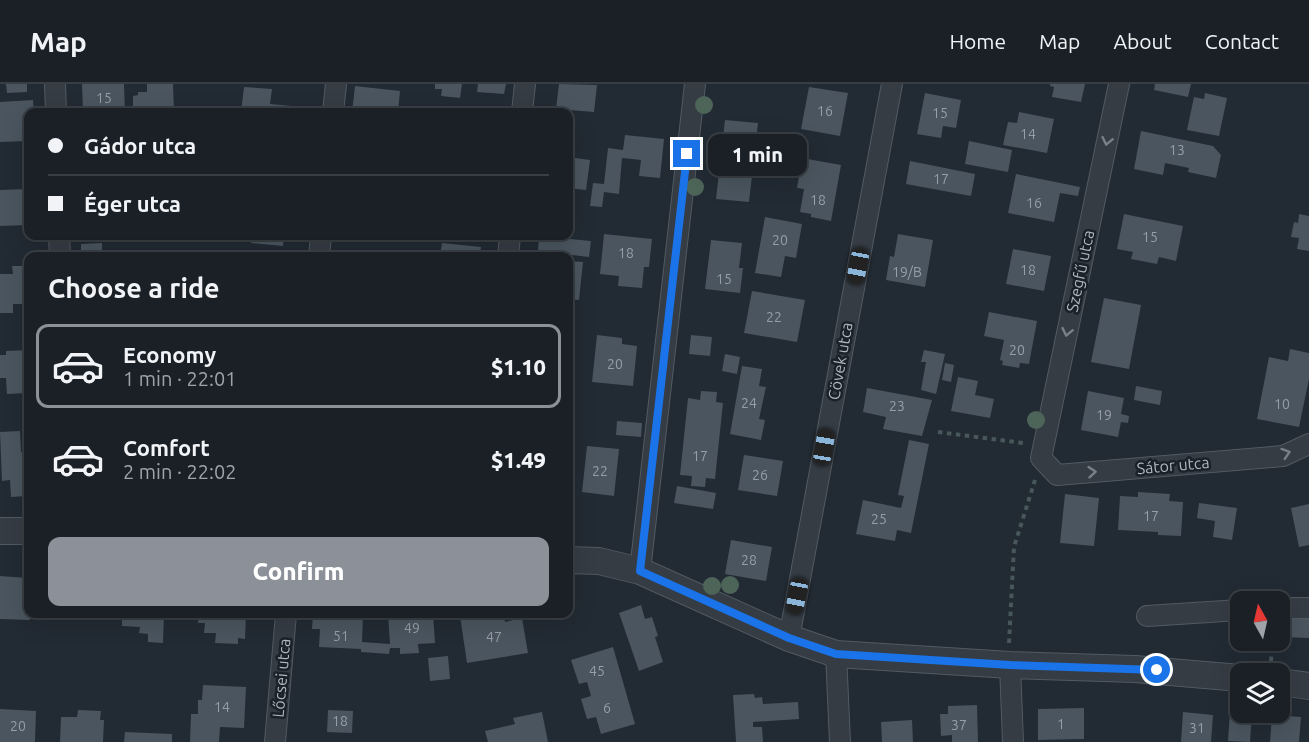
<!DOCTYPE html>
<meta charset="utf-8">
<style>
body{margin:0;font-family:Ubuntu,sans-serif;background:#272d32;color:#f1f3f6;height:100vh;display:flex;flex-direction:column;font-size:22px;white-space:nowrap}
*{box-sizing:border-box;margin:0}
p{font-size:20px;color:#9fa3a7}
.icon{flex:none;width:33px;height:33px;fill:none;stroke:currentColor;stroke-width:2;stroke-linecap:round;stroke-linejoin:round}
.map{position:relative;flex:1;overflow:hidden}
.panel{position:absolute;left:24px;top:168px;width:549px;height:366px;display:flex;flex-direction:column;background:#1a2026;border-radius:12px;box-shadow:0 6px 24px #0002,0 0 0 2px #383e43}
.panel>*{flex:none}
.top-card{position:absolute;left:24px;top:24px;width:549px;height:132px;border-radius:12px;box-shadow:0 6px 24px #0002,0 0 0 2px #383e43;display:grid;align-content:center;height:132px;padding:0 24px;background:#1a2026}
.needle{width:39px;rotate:352deg}
.controls{position:absolute;left:1230px;top:507px;display:grid;gap:12px}
.controls a{display:grid;place-items:center;width:60px;height:60px;border-radius:12px;background:#1a2026;box-shadow:0 6px 24px #0002,0 0 0 2px #383e43;font-size:30px}
.end{position:absolute;width:27px;height:27px;margin:-14px;border:8px solid #1a73e8;background:#fff;box-shadow:0 0 0 3px #fff}
.from{border-radius:50%}
.bubble{position:absolute;height:42px;border-radius:12px;background:#1a2026;box-shadow:0 6px 24px #0002,0 0 0 2px #383e43;font-size:20px;font-weight:800;line-height:42px;text-align:center}
.car{position:absolute;width:18px;height:36px;margin:-18px -9px;border-radius:8px;box-shadow:0 0 4px 2px #0007;background:linear-gradient(#222 24%,#8ab4d8 0 40%,#222 0 76%,#8ab4d8 0 86%,#222 0)}
.top-card b{display:flex;align-items:center;gap:21px;height:57px;font-size:22px}
.top-card b+b{border-top:2px solid #383e43}
.top-card i{width:15px;height:15px;background:#f1f3f6}
ul{padding:0;list-style:none}
li{display:flex;align-items:center;gap:18px;height:84px;margin:0 12px 9px;padding:0 12px;border:3px solid transparent;border-radius:12px}
li div{flex:1}
li b{display:block;font-size:22px}
li em{font-style:normal;font-weight:800}
li.active{border-color:#8c9099}
li>.icon{width:54px;height:54px;stroke-width:1.5}
h2{padding:0 24px;font-size:27px;line-height:72px}
.button{display:flex;gap:12px;margin-top:auto;padding:12px 24px}
.button a{flex:1;height:69px;border-radius:12px;background:#8c9099;color:#fff;font-size:24px;font-weight:800;line-height:69px;text-align:center}
header{display:flex;align-items:center;gap:36px;box-sizing:border-box;height:84px;padding:0 30px;background:#1a2026;border-bottom:2px solid #383e43}
header strong{font-size:28px}
nav{display:flex;gap:33px;margin-inline-start:auto;font-size:21px}
.map>svg:first-child{display:block}
.building{fill:#4a555f}
.lines{fill:none;stroke-linecap:round;stroke-linejoin:round}
.minor-casing{stroke:#525a62;stroke-width:22}
.tertiary-casing{stroke:#525a62;stroke-width:28}
.path{stroke:#485759;stroke-width:4;stroke-dasharray:4.5 4.5;stroke-linecap:butt}
.minor{stroke:#353c44;stroke-width:20}
.tertiary{stroke:#353c44;stroke-width:26}
.tree{fill:#4d6458}
.oneway{stroke:#788089}
.route{stroke:#1a73e8;stroke-width:8}
.labels{text-anchor:middle;stroke-width:5;stroke-linejoin:round;paint-order:stroke}
.number-label{font-size:14px;fill:#969ea8}
.street-label{font-size:16px;fill:#afb7c1;stroke:#1a2128}
</style>
<header>
<strong>Map</strong>
<nav><a>Home</a><a>Map</a><a>About</a><a>Contact</a></nav>
</header>
<div class="map">
<svg width="1309" height="658" viewBox="0 0 1309 658">
<rect width="100%" height="100%" fill="#222a33"/>
<path class="building" d="M6,0H27V8L7,9Z
M82,0H124L125,28H83Z
M147,0H173L174,28H129V24L133,23V12L138,11V8H147Z
M435,0H462L460,14L441,12L442,5H435Z
M478,0H506L504,10L477,8Z
M559,0L597,1L594,28L556,25Z
M1050,0H1085L1081,18L1052,13L1054,3L1050,2Z
M1155,0H1191L1188,13L1154,6Z
M355,2L400,7L398,28H352Z
M244,3L272,5L270,20L292,22V28H241Z
M809,3L848,9L840,52L801,45Z
M925,9L961,16L956,44L943,42L941,54L917,50Z
M1205,9L1227,14L1219,52L1187,46L1194,13L1204,15Z
M33,16L34,28H28V57L0,58V18Z
M1019,28L1054,35L1047,69L1003,61L1008,38L1017,39Z
M725,36L758,39L749,118L716,115Z
M1141,47L1213,62L1221,71L1216,94L1188,88L1189,84L1165,79L1163,91L1134,85Z
M625,51L664,55L660,94L639,92L641,76L622,74L619,110L604,108L602,123L590,122L593,99L604,100L608,64L623,66Z
M969,57L1012,66L1008,88L965,80Z
M568,73L590,76L586,106L568,104Z
M802,74L841,81L831,137L811,133V130L800,128L804,105L797,104Z
M910,77L975,90L971,112L906,100Z
M1016,90L1080,103L1078,112L1060,109L1054,138L1008,129Z
M28,105V141L0,142V106Z
M1124,130L1183,142L1176,177L1159,173L1157,180L1131,175L1133,168L1117,165Z
M1299,130L1309,132V167L1297,165L1299,154L1291,153L1294,138L1298,139Z
M765,133L802,140L796,174L785,172L781,193L755,189Z
M604,150L652,155L649,183H644L642,204L618,202L619,192L600,190Z
M898,150L933,156L925,203L886,196L890,172L894,173Z
M252,152H284L283,162L251,159Z
M539,152L591,157L589,173L538,167Z
M711,156L742,159L739,184H743L740,209L705,205Z
M102,159V172H81V160Z
M442,159L481,163L480,172H440Z
M1013,165L1051,172L1044,207L1006,200Z
M568,177L583,178L579,216L568,215Z
M12,182H25L27,220H13V229H0V190H13Z
M752,207L805,216L797,258L744,249Z
M1104,214L1141,221L1129,285L1091,278Z
M989,228L1037,237L1029,280L1020,279L1019,284L1002,281L1003,277L1000,276L1004,256L984,252Z
M597,251L622,254V260L637,262L633,302L592,298Z
M691,251L712,253L710,272L689,270Z
M1290,265L1309,269V295L1299,343L1257,335L1269,273L1288,277Z
M28,266V309L7,310L6,294H0V271H6V267Z
M924,266L945,270L936,310L921,306L926,278H921Z
M725,270L740,273L737,290L722,287Z
M945,279L954,281L951,298L942,296Z
M742,282L762,285L759,302L766,303L759,335L765,336L761,356L730,350Z
M958,293L978,297L975,311L994,315L990,334L951,327Z
M1136,302L1162,307L1160,321L1134,316Z
M867,304L932,316L922,352L883,345L886,333L863,328Z
M701,307L717,308L716,318L723,319L715,395L706,394L705,403L691,402L692,392L680,391L688,314L700,316Z
M1088,307L1124,314L1121,330L1129,332L1128,339L1121,338L1118,353L1081,346Z
M617,337L642,339L641,353L616,351Z
M20,347L21,368H28V412L11,413L10,396L2,397L0,348Z
M909,356L929,360L911,449L897,446L895,457L856,450L863,416L901,424L904,412L898,411Z
M587,362L619,365L614,412L582,408Z
M744,371L783,377L777,412L738,406Z
M677,402L716,409L713,425L674,419Z
M1138,408L1170,410L1169,417L1183,418L1181,452L1158,451V448L1118,446L1120,412L1138,413Z
M1065,410L1099,414L1094,462L1060,459Z
M1199,419L1237,424L1232,456L1213,453L1215,437L1197,434Z
M1309,420V461L1299,463L1291,424Z
M731,456L772,463L766,497L725,490Z
M0,492L28,494L30,536L0,535Z
M641,521L645,535L652,533L658,552L655,553L663,578L639,587L619,529Z
M122,530H164L163,559L148,558V550L139,549L140,543L122,542Z
M199,530H246L245,555L238,554V560L215,559L216,549H204L205,539H198Z
M313,530H363L362,558L390,560L388,530H433L435,559L418,560L419,569L400,570V564H390L389,570L361,568V565L319,563L320,545H312Z
M474,530H504L505,538L522,534L528,569L467,579L460,532Z
M1281,530L1309,531V554L1280,553Z
M613,563L635,640L601,650L596,633L587,635L581,615L591,612L587,598L579,600L571,576Z
M448,572L450,595L430,597L428,574Z
M203,601L246,603L244,644L220,643L219,658H190L191,630H198V616H202Z
M754,610L755,614L762,613L763,620L798,618L799,635L753,638V643H762L763,658H736L733,611Z
M977,621L978,658H952V651L941,652L940,630H948V622Z
M1084,624V655L1038,656V625Z
M0,625L36,627L35,658H0Z
M78,626L101,627L100,636H104L103,658H60L61,633H77Z
M328,626L353,627L352,649L327,648Z
M1230,627L1252,629L1250,658L1228,657Z
M542,628L548,658H488L485,647L515,640L513,634Z
M1183,628L1213,631L1211,658H1181Z
M1272,631L1301,633L1299,658H1270Z
M912,636L913,658H882L881,638Z
M125,648L172,650V658H124Z"/>
<g class="lines">
<g class="minor-casing">
<path id="minor" d="M55,0L56,28
M1119,0L1041,374L1057,391L1283,372L1309,360
M333,28L336,0
M522,28L525,0
M59,152L60,172
M319,172L321,152
M508,172L510,152
M640,487L695,0
M1280,524H1309
M1147,532L1240,526
M789,554L892,0
M836,570L840,658
M1010,581L1013,658
M275,658L286,530"/>
</g>
<g class="tertiary-casing">
<path id="tertiary" d="M0,447H28
M568,476L599,477L640,487L789,554L836,570L1010,581L1135,585L1240,594
M1280,598L1309,602"/>
</g>
<path class="path" d="M938,348L1023,359
M1009,559L1014,463L1035,396
M1271,577L1273,556"/>
<use href="#minor" class="minor"/>
<use href="#tertiary" class="tertiary"/>
</g>
<g class="tree">
<circle cx="704" cy="21" r="9"/>
<circle cx="695" cy="103" r="9"/>
<circle cx="1036" cy="336" r="9"/>
<circle cx="730" cy="501" r="9"/>
<circle cx="712" cy="502" r="9"/>
</g>
<defs><path id="oneway-chevron" d="M-2-3.5L2.5 0L-2 3.5" fill="none" stroke-width="1.6" stroke-linecap="round" stroke-linejoin="round" transform="scale(1.5)"/></defs>
<g class="oneway">
<use href="#oneway-chevron" transform="translate(1107 57) rotate(102)"/>
<use href="#oneway-chevron" transform="translate(1067 248) rotate(102)"/>
<use href="#oneway-chevron" transform="translate(1286 369) rotate(-18)"/>
<use href="#oneway-chevron" transform="translate(1092 388) rotate(-5)"/>
</g>
<g class="lines">
<path class="route" d="M687,70L640,487L789,554L836,570L1010,581L1157,586"/>
</g>
<g class="labels">
<g class="number-label">
<text x="104" y="19">15</text>
<text x="825" y="32">16</text>
<text x="940" y="34">15</text>
<text x="1028" y="55">14</text>
<text x="1177" y="71">13</text>
<text x="941" y="100">17</text>
<text x="818" y="121">18</text>
<text x="1034" y="124">16</text>
<text x="1150" y="158">15</text>
<text x="780" y="161">20</text>
<text x="626" y="174">18</text>
<text x="1028" y="191">18</text>
<text x="907" y="193">19/B</text>
<text x="724" y="200">15</text>
<text x="774" y="238">22</text>
<text x="1017" y="271">20</text>
<text x="615" y="285">20</text>
<text x="749" y="324">24</text>
<text x="1282" y="325">10</text>
<text x="897" y="327">23</text>
<text x="1104" y="336">19</text>
<text x="700" y="377">17</text>
<text x="600" y="392">22</text>
<text x="760" y="396">26</text>
<text x="1151" y="437">17</text>
<text x="879" y="440">25</text>
<text x="749" y="481">28</text>
<text x="412" y="549">49</text>
<text x="341" y="557">51</text>
<text x="494" y="558">47</text>
<text x="597" y="592">45</text>
<text x="222" y="628">14</text>
<text x="607" y="629">6</text>
<text x="340" y="642">18</text>
<text x="1061" y="645">1</text>
<text x="959" y="646">37</text>
<text x="18" y="647">20</text>
<text x="1197" y="649">31</text>
</g>
<g class="street-label">
<text transform="translate(1080 187) rotate(-78)" y="6">Szegfű utca</text>
<text transform="translate(840 277) rotate(-80)" y="6">Cövek utca</text>
<text transform="translate(1173 381) rotate(-5)" y="6">Sátor utca</text>
<text transform="translate(281 594) rotate(-85)" y="6">Lőcsei utca</text>
</g>
</g>
</svg>
<div class="controls">
<a><svg class="needle" viewBox="-14 -14 28 28"><path d="M0-13l5 13h-10z" fill="#e53935"/><path d="M0 13l5-13h-10z" fill="#9fa3a7"/></svg></a>
<a><svg class="icon" aria-label="layers" viewBox="0 0 24 24"><path d="M12 4l9 5-9 5-9-5zM3 14l9 5 9-5"/></svg></a>
</div>
<i class="end from" style="left:1157px;top:586px"></i>
<i class="end" style="left:687px;top:70px"></i>
<div class="bubble" style="left:708px;top:50px;width:99px">1 min</div>
<i class="car" style="left:858px;top:182px;rotate:191deg"></i>
<i class="car" style="left:824px;top:363px;rotate:10deg"></i>
<i class="car" style="left:797px;top:512px;rotate:191deg"></i>
<div class="top-card">
<b><i class="from"></i>Gádor utca</b>
<b><i></i>Éger utca</b>
</div>
<section class="panel">
<h2>Choose a ride</h2>
<ul>
<li class="active"><svg class="icon" aria-label="car" viewBox="0 0 24 24"><path d="M5 17H2v-5l4-1 3-4h7l3 4 3 1v5h-3M9 17h6M6 11h13"/><circle cx="7" cy="17" r="2"/><circle cx="17" cy="17" r="2"/></svg><div><b>Economy</b><p>1 min · 22:01</p></div><em>$1.10</em></li>
<li><svg class="icon" aria-label="car" viewBox="0 0 24 24"><path d="M5 17H2v-5l4-1 3-4h7l3 4 3 1v5h-3M9 17h6M6 11h13"/><circle cx="7" cy="17" r="2"/><circle cx="17" cy="17" r="2"/></svg><div><b>Comfort</b><p>2 min · 22:02</p></div><em>$1.49</em></li>
</ul>
<div class="button"><a>Confirm</a></div>
</section>
</div>
